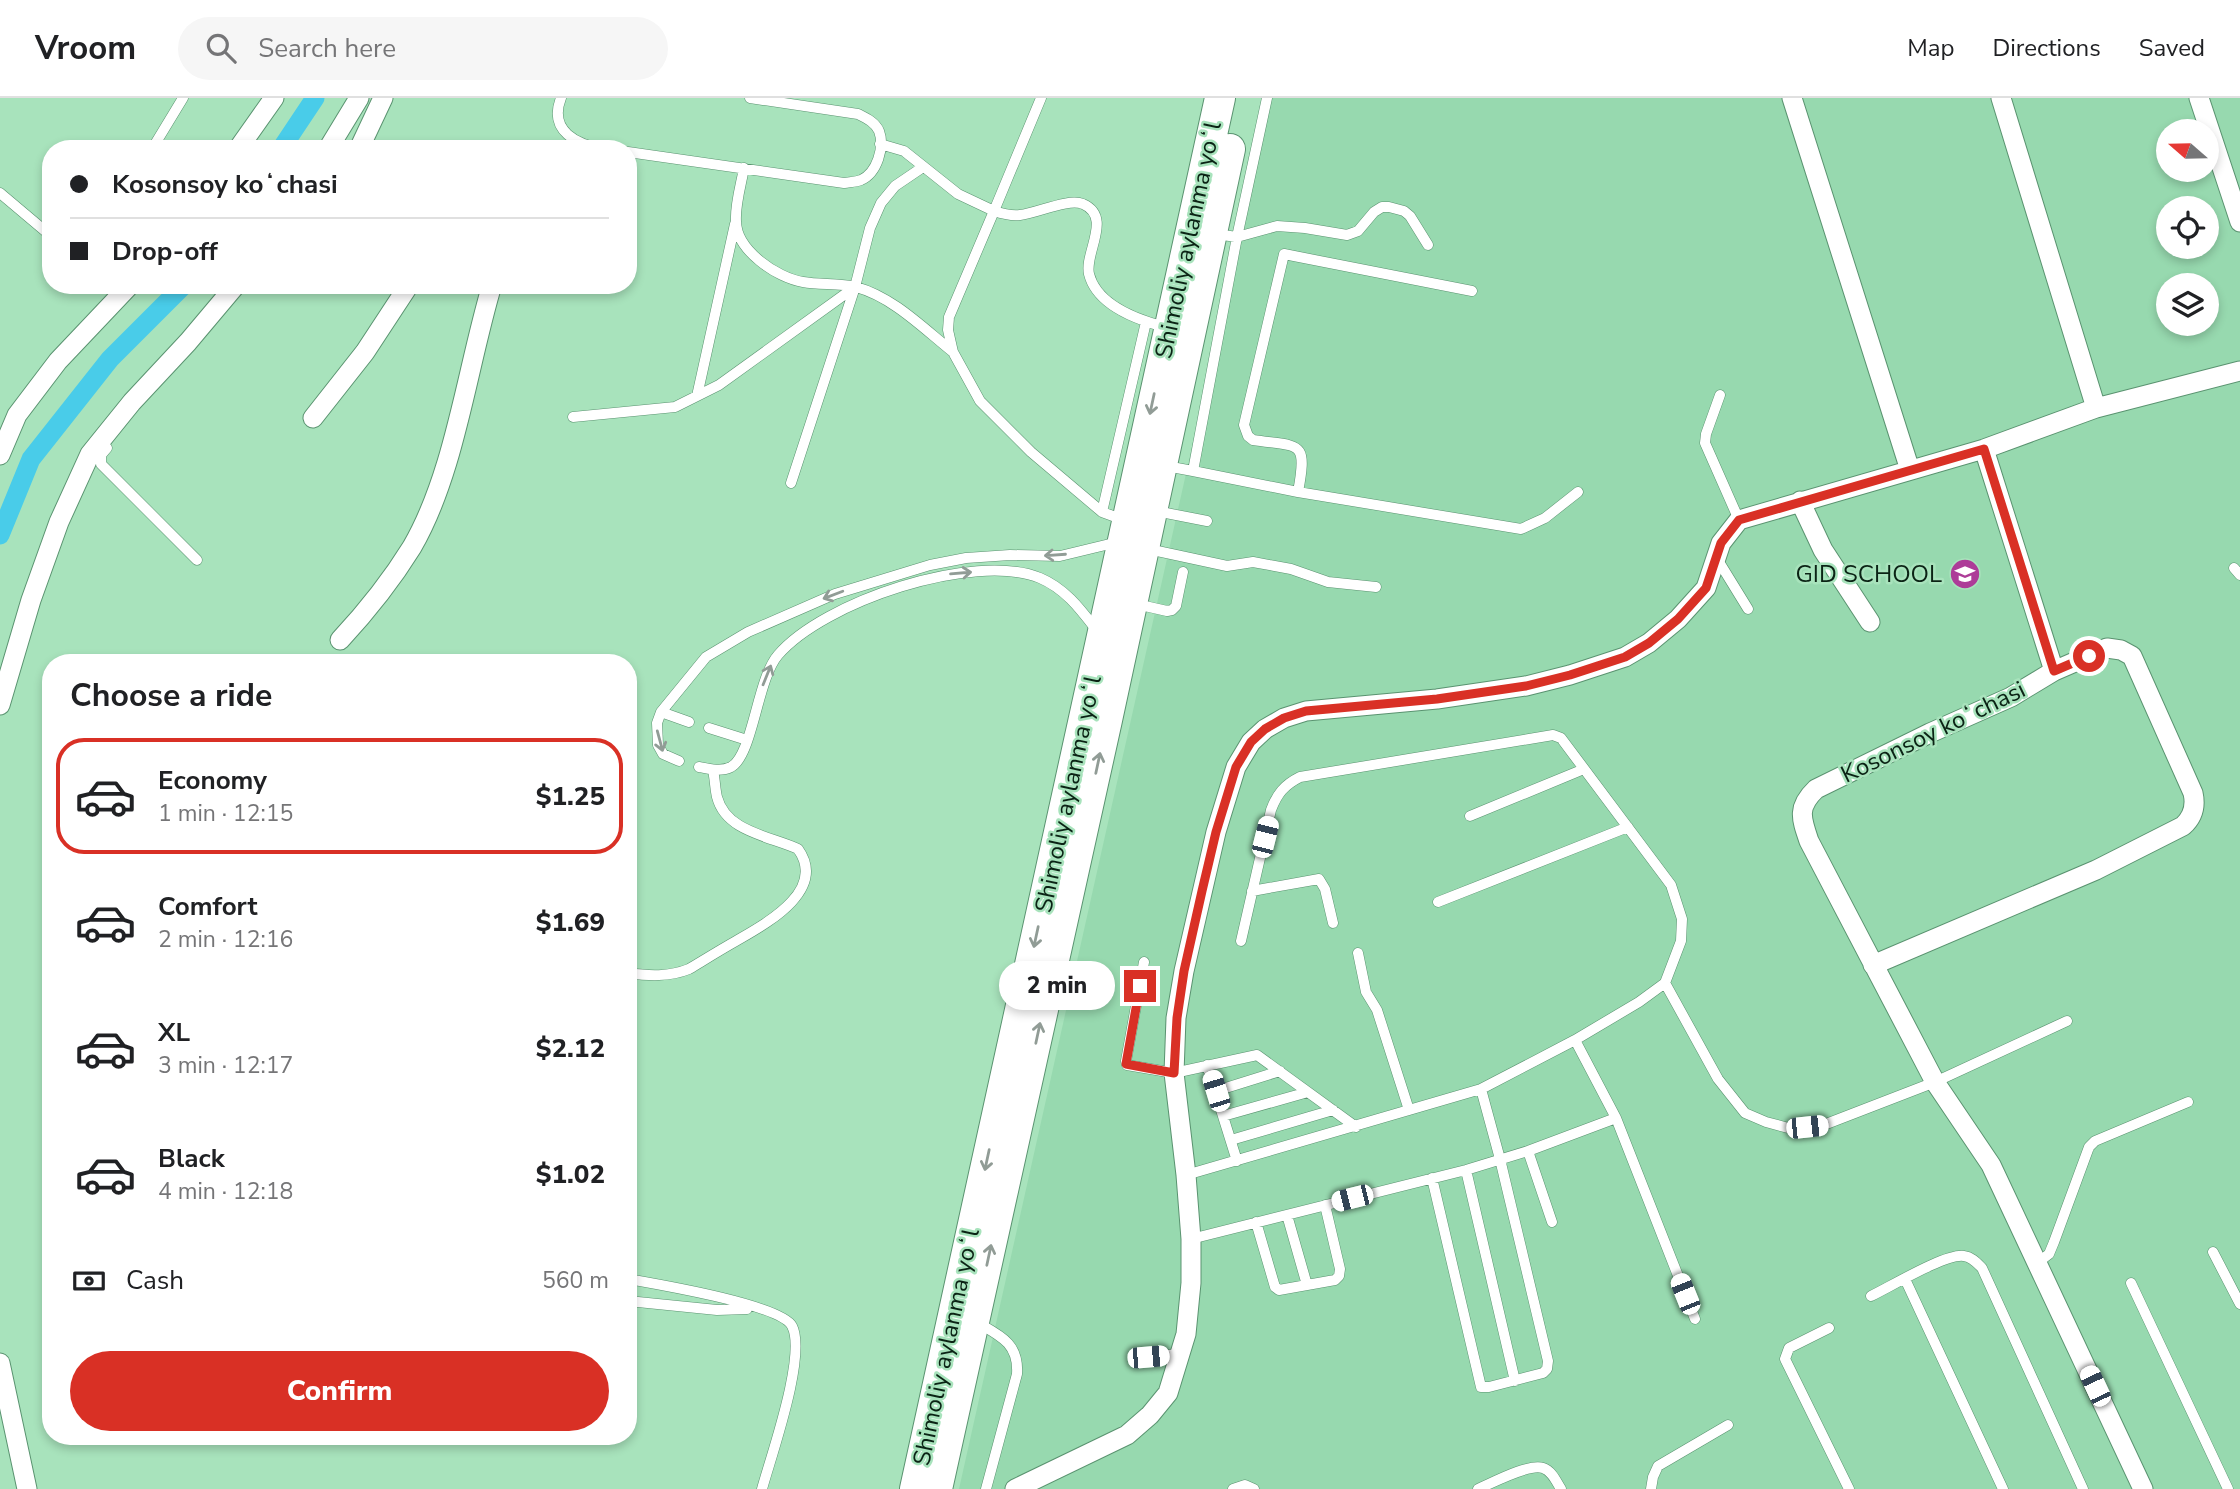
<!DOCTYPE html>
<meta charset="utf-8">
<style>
body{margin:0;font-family:"Nunito Sans",sans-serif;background:#f6f6f6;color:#202124;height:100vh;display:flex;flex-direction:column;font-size:26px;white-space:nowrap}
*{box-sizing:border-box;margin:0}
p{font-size:23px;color:#757577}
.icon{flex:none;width:38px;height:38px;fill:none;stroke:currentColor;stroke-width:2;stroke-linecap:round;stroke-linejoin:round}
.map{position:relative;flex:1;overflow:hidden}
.sheet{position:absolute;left:42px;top:556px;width:595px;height:791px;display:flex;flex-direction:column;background:#fff;border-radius:28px;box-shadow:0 4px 10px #0003}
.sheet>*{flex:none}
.guide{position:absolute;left:42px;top:42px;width:595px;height:154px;border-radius:28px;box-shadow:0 4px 10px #0003;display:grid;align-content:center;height:154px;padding:0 28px;background:#fff}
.needle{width:46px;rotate:290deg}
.buttons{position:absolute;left:2156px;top:21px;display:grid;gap:14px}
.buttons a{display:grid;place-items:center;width:63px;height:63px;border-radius:50%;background:#fff;box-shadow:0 4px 10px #0003;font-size:35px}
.end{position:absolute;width:32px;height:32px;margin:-16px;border:9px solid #d93025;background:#fff;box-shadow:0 0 0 4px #fff}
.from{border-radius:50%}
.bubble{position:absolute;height:49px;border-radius:24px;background:#fff;box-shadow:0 4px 10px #0003;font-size:23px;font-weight:800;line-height:49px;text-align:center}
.car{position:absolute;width:21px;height:42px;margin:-21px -10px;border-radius:9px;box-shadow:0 0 5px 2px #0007;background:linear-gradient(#fff 24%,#345 0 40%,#fff 0 76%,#345 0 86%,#fff 0)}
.guide b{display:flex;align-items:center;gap:24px;height:66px;font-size:26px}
.guide b+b{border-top:2px solid #e0e0e0}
.guide i{width:18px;height:18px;background:#202124}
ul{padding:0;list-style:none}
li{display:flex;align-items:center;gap:21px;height:116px;margin:0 14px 10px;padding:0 14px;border:4px solid transparent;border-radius:28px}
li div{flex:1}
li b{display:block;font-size:26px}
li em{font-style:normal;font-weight:800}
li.selected{border-color:#d93025}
li>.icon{width:63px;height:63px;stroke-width:1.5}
h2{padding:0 28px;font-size:32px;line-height:84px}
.pay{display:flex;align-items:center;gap:18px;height:77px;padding:0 28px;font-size:26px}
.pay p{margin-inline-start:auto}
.primary-button{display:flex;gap:14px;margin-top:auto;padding:14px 28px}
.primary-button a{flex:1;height:80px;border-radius:42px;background:#d93025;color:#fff;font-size:28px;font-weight:800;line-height:80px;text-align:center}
header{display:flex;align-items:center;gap:42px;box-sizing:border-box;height:98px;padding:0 35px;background:#fff;border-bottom:2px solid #e0e0e0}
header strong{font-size:33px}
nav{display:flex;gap:38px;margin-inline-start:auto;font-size:24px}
.search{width:490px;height:63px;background:#f6f6f6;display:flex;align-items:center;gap:18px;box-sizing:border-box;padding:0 24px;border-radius:38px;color:#757577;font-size:26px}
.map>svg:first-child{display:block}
.built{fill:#97d9af;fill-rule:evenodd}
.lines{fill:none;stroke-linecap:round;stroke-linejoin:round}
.canal{stroke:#49cce9;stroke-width:19}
.lane-casing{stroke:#5a9370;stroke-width:11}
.street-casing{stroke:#5a9370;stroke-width:21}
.primary-casing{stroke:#5a9370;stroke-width:32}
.lane{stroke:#fff;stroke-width:10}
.street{stroke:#fff;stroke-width:19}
.primary{stroke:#fff;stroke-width:30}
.oneway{stroke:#919c96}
.route{stroke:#d93025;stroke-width:9}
.labels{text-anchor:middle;stroke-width:5;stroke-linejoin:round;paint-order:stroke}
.street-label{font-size:24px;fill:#0b2315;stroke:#a8e3bc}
.poi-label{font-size:24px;fill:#0b2315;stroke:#a8e3bc;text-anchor:end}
</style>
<header>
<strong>Vroom</strong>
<div class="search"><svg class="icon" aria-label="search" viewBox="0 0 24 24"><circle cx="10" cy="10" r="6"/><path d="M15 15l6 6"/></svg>Search here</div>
<nav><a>Map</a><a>Directions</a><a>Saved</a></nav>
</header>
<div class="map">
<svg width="2240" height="1391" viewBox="0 0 2240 1391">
<rect width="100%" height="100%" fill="#a8e3bc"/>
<path class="built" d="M1270,0H2240V1391H959ZM2168,33H2207V72H2168ZM2168,110H2207V149H2168ZM2168,187H2207V226H2168Z"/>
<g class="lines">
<path class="canal" d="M281,51L315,0
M0,437L31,361L110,261L184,187"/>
<g class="lane-casing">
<path id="lane" d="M561,0C548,33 577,47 604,51
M1041,0L994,113C1003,116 1011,118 1020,117C1038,115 1068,100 1083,106C1113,119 1084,155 1089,176C1097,208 1138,222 1165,229
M1267,0L1237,139L1193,373L1298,394L1521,431L1545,420L1578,394
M880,46L904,53L958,96L994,113L949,219L948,232L953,254L980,303L1031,354L1102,414L1124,422
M152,51L183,0
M628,54L844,85C849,84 856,84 861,82C877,75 885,49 879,33C875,24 866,20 858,16L750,0
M744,70C741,87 735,106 736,123C736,152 777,180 803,184C820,187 839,185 856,189C893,199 924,231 953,254
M0,95L51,138
M1215,136L1237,139L1277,128L1305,130L1347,137L1358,133L1374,114L1382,109H1389L1404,113L1410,118L1428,147
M1720,297L1706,336L1705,345L1739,422
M697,298L735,126
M573,319L675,309L719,287L855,189
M107,350L101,357V366L197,462
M1166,368L1193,373
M791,385L855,189L870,130L881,105L895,88L923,69
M1298,394C1308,341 1300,349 1253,342L1248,338L1244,327L1284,156L1472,193
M1156,413L1207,423
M1102,414L1146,224
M1148,451L1227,468L1253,464L1291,471L1328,484L1376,489
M1716,459L1748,511
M2234,470L2240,477
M1136,506L1167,513L1172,512L1176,508L1183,474
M661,614L689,624
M709,630L747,642
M679,663L663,656L658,647L657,625L661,614L706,559L748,534L835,496L930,467L966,460L1010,457L1060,458L1118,444
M699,669C709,671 721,674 731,669C753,657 757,581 778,557C823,504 974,453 1040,480C1066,491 1081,512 1098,534
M1470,718L1584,671
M1252,793L1319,781L1325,791L1333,825
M1438,804L1628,729
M1241,843L1271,712C1277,696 1284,687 1300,679L1553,637L1561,640L1671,787L1682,821L1681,843L1665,885
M1358,855L1366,894L1377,912L1409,1012
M1144,864L1126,963L1127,967L1174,975L1257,957L1356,1029
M628,875C649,878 669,879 689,871C704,862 720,852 736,843C765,826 828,793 798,751C770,738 726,734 717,699C715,691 715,681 713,672
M1207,967L1237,1063
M1481,991L1575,942
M1216,993L1280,973
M1223,1018L1308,994
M1231,1042L1333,1012
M1528,1053L1552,1124
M1466,1072L1515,1283
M1186,1077L1481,991L1500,1061L1548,1263L1547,1271L1543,1275L1489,1289H1481L1432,1080
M1287,1117L1307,1187
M1256,1124L1275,1189L1279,1192L1335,1182L1339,1178L1340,1171L1325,1107
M1191,1141L1466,1072L1528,1053L1616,1020
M2213,1154L2240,1206
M2037,1165L2049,1156L2054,1144L2089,1049L2095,1043L2188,1004
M628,1181C656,1186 781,1207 792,1228C807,1257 771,1358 762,1391
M1905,1181L2003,1391
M2131,1185L2228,1391
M1871,1198C1890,1189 1946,1155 1964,1158C1972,1159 1977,1165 1982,1170L2083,1391
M628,1203L717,1212L747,1211
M1695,1221L1616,1020L1575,942L1639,904L1665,885L1718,981L1745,1015L1766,1024L1792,1031L1821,1028L1935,984L2067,923
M978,1225C1001,1238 1019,1246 1017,1276L986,1391
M1829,1230L1789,1250L1785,1261L1849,1391
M1148,1259L1179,1256
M1233,1391L1245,1387L1254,1391
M1478,1391C1492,1385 1529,1365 1543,1370C1552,1373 1556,1383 1561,1391
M1651,1391L1653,1379L1658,1368L1728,1327"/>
</g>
<g class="street-casing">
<path id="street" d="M1792,0L1910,372
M2001,0L2096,310
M2199,0L2240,124
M238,51L274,0
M328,51L359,0
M359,51L383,0
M313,320L365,254L409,187
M1984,351L2054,573
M0,357L17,317L58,263L130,187
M1800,403L1823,452L1870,524
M340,542C367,513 391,483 412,449C455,375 467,270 492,187
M0,607L31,502L59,424L90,356L132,304L188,244L236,187
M1873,867L2096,772L2183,728C2193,719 2196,708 2193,695L2132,558L2121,552L2107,550L2054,573L2011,599L1930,635L1816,691C1797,709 1801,720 1809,743L1935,984L1991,1067L2143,1391
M0,1265L27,1391
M1015,1391L1127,1337L1150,1317L1168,1295L1186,1236L1191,1185V1141L1186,1077L1174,975L1176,920L1184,873L1216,734L1236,669L1251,644L1265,631L1284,620L1306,613L1437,601L1526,588L1570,577L1625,559L1649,545L1678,521L1706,490L1721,445L1739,422L1984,351L2096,310L2240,273"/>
</g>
<g class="primary-casing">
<path id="primary" d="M915,1391L1220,0
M937,1391L1107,622L1230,51"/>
</g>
<use href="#lane" class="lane"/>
<use href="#street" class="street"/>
<use href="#primary" class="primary"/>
</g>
<defs><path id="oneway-shaft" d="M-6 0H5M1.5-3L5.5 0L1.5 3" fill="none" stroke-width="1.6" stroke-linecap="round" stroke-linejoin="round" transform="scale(1.75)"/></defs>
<g class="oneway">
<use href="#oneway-shaft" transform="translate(1152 306) rotate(102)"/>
<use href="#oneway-shaft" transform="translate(1055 457) rotate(176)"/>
<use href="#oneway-shaft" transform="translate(961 475) rotate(-5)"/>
<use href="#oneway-shaft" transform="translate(833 497) rotate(159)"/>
<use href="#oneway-shaft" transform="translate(767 577) rotate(-68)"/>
<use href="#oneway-shaft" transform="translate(660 643) rotate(75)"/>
<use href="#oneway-shaft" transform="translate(1098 665) rotate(-78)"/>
<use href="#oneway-shaft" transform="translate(1036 839) rotate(102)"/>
<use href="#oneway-shaft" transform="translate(1038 935) rotate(-78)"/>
<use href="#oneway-shaft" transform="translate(987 1062) rotate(102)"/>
<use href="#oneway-shaft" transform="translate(989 1157) rotate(-78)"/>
</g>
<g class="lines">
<path class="route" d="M1140,888L1126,966L1174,975L1177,920L1184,873L1202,793L1216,734L1236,669L1251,644L1265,631L1284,620L1306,613L1437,601L1526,588L1570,577L1625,559L1649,545L1678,521L1706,490L1721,445L1739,422L1984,351L2054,573L2089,558"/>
</g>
<defs>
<g id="school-disc" transform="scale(1.575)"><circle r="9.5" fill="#ad3c98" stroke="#a8e3bc"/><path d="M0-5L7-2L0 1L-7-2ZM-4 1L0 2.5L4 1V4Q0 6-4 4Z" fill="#fff"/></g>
</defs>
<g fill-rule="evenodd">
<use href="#school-disc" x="1965" y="476"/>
</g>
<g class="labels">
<g class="street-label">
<text transform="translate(1188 142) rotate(-78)" y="8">Shimoliy aylanma yoʻl</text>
<text transform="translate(1933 634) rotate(-26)" y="8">Kosonsoy koʻchasi</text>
<text transform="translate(1068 696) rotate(-78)" y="8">Shimoliy aylanma yoʻl</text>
<text transform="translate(946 1249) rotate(-78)" y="8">Shimoliy aylanma yoʻl</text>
</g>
<g class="poi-label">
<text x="1942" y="484">GID SCHOOL</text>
</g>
</g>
</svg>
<div class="buttons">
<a><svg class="needle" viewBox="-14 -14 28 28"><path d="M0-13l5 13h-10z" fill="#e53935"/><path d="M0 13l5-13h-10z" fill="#757577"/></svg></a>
<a><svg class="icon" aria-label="locate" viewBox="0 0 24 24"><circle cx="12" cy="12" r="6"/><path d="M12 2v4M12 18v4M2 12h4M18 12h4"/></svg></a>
<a><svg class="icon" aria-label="layers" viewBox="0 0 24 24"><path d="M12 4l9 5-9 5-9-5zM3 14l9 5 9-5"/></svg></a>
</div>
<i class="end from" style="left:2089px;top:558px"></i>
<i class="end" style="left:1140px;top:888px"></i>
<div class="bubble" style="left:999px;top:863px;width:116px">2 min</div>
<i class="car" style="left:1265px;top:739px;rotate:14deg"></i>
<i class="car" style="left:1216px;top:993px;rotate:343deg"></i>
<i class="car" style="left:1807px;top:1029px;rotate:84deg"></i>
<i class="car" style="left:1352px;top:1100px;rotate:256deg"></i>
<i class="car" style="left:1685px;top:1196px;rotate:338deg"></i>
<i class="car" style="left:1148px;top:1259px;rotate:85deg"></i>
<i class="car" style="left:2095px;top:1288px;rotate:335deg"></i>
<div class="guide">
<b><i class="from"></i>Kosonsoy koʻchasi</b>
<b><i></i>Drop-off</b>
</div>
<section class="sheet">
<h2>Choose a ride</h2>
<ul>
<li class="selected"><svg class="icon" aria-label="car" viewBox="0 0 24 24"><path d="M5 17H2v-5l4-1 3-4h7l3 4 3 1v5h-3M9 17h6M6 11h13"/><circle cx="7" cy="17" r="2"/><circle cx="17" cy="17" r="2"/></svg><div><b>Economy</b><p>1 min · 12:15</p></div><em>$1.25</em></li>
<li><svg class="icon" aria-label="car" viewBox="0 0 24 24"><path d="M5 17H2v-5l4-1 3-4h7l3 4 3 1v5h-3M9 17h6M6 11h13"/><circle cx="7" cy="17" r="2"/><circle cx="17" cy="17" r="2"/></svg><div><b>Comfort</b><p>2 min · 12:16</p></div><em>$1.69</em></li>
<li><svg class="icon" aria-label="car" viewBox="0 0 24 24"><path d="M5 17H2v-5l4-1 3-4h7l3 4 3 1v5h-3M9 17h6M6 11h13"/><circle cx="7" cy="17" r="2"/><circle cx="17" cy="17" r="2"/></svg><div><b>XL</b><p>3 min · 12:17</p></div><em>$2.12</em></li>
<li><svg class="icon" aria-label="car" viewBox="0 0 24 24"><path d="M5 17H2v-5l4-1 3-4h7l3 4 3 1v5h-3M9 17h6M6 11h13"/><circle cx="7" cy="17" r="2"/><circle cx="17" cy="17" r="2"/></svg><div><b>Black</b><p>4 min · 12:18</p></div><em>$1.02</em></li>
</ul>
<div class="pay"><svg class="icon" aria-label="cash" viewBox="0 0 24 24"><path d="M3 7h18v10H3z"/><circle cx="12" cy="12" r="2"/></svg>Cash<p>560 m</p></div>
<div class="primary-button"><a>Confirm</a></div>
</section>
</div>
